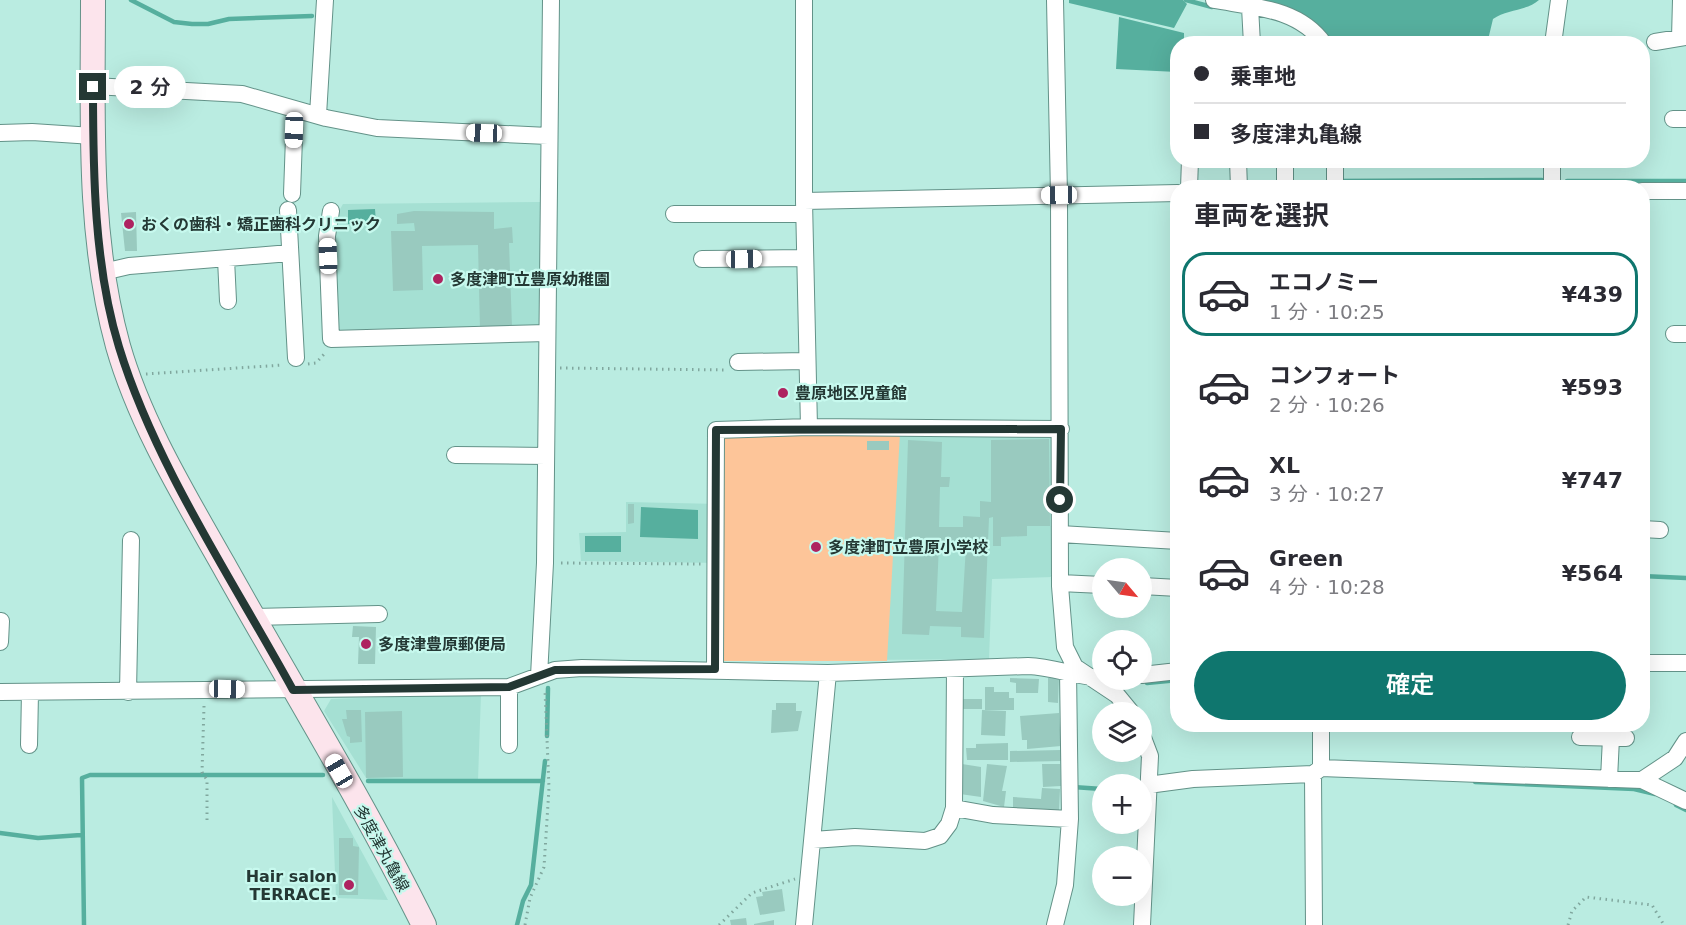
<!DOCTYPE html>
<html lang="ja">
<meta charset="utf-8">
<style>
body{margin:0;font-family:"DejaVu Sans","Noto Sans JP",sans-serif;background:#f2f2f3;color:#2b2b33;height:100vh;display:flex;flex-direction:column;font-size:22px;white-space:nowrap}
*{box-sizing:border-box;margin:0}
p{font-size:20px;color:#7c7c81}
.icon{flex:none;width:33px;height:33px;fill:none;stroke:currentColor;stroke-width:2;stroke-linecap:round;stroke-linejoin:round}
.map{position:relative;flex:1;overflow:hidden}
.side{position:absolute;left:1170px;top:180px;width:480px;height:552px;display:flex;flex-direction:column;background:#fff;border-radius:24px;box-shadow:0 6px 24px #0002}
.side>*{flex:none}
.banner{position:absolute;left:1170px;top:36px;width:480px;height:132px;border-radius:24px;box-shadow:0 6px 24px #0002;display:grid;align-content:center;height:132px;padding:0 24px;background:#fff}
.needle{width:39px;rotate:119deg}
.tools{position:absolute;left:1092px;top:558px;display:grid;gap:12px}
.tools a{display:grid;place-items:center;width:60px;height:60px;border-radius:50%;background:#fff;box-shadow:0 6px 24px #0002;font-size:30px}
.end{position:absolute;width:27px;height:27px;margin:-14px;border:8px solid #243834;background:#fff;box-shadow:0 0 0 3px #fff}
.from{border-radius:50%}
.bubble{position:absolute;height:42px;border-radius:21px;background:#fff;box-shadow:0 6px 24px #0002;font-size:20px;font-weight:600;line-height:42px;text-align:center}
.car{position:absolute;width:18px;height:36px;margin:-18px -9px;border-radius:8px;box-shadow:0 0 4px 2px #0007;background:linear-gradient(#fff 24%,#345 0 40%,#fff 0 76%,#345 0 86%,#fff 0)}
.banner b{display:flex;align-items:center;gap:21px;height:57px;font-size:22px}
.banner b+b{border-top:2px solid #e1e1e2}
.banner i{width:15px;height:15px;background:#2b2b33}
ul{padding:0;list-style:none}
li{display:flex;align-items:center;gap:18px;height:84px;margin:0 12px 9px;padding:0 12px;border:3px solid transparent;border-radius:24px}
li div{flex:1}
li b{display:block;font-size:22px}
li em{font-style:normal;font-weight:600}
li.on{border-color:#0f766e}
li>.icon{width:54px;height:54px;stroke-width:1.5}
h2{padding:0 24px;font-size:27px;line-height:72px}
.cta{display:flex;gap:12px;margin-top:auto;padding:12px 24px}
.cta a{flex:1;height:69px;border-radius:36px;background:#0f766e;color:#fff;font-size:24px;font-weight:600;line-height:69px;text-align:center}
.map>svg:first-child{display:block}
.built{fill:#a5e0d3}
.green{fill:#fdc599}
.water{fill:#56af9e}
.lines{fill:none;stroke-linecap:round;stroke-linejoin:round}
.stream{stroke:#56af9e;stroke-width:4.5}
.building{fill:#99cabf;fill-rule:evenodd}
.street-casing{stroke:#639288;stroke-width:18}
.secondary-casing{stroke:#639288;stroke-width:26}
.path{stroke:#80a79e;stroke-width:3;stroke-dasharray:1.5 4.5;stroke-linecap:butt}
.street{stroke:#fff;stroke-width:16}
.secondary{stroke:#fce4ec;stroke-width:24}
.route{stroke:#243834;stroke-width:8}
.poi-dot{fill:#ae2360;stroke:#c7f9ee;stroke-width:2}
.labels{text-anchor:middle;stroke-width:4.5;stroke-linejoin:round;paint-order:stroke}
.poi-label{font-size:16px;font-weight:bold;fill:#243834;stroke:#c7f9ee;text-anchor:start}
.street-label{font-size:16px;fill:#243834;stroke:#c7f9ee}
</style>
<div class="map">
<svg width="1686" height="925" viewBox="0 0 1686 925">
<rect width="100%" height="100%" fill="#baece1"/>
<path class="built" d="M540,202V323L536,329L337,332L334,235L335,218L343,204Z
M723,436H1054L1052,577L992,579L989,659L724,661L720,658V563L581,561L579,533L626,532V502L720,504Z
M481,694L478,780L368,781L324,711L331,699Z
M332,797L388,900L336,898Z"/>
<path class="green" d="M900,433L887,661H724L720,658L723,436Z"/>
<path class="water" d="M1069,0H1183L1187,4L1174,28L1069,3Z
M1244,0H1539C1527,11 1507,9 1493,19L1487,44L1332,43Z
M1119,17L1184,33V43L1178,44L1177,72L1116,69Z
M375,209L376,223L348,224V210Z
M641,507L698,510V539L640,537Z
M585,536H621V552H585Z"/>
<g class="lines">
<path class="stream" d="M131,0L174,22L192,24H208L229,19L312,16
M1186,0L1212,7
M1338,181L1542,180
M1567,181H1686
M1642,576L1686,578
M1147,683L1178,680
M547,736L548,688
M368,781H543
M1475,782L1634,789L1655,794
M1073,787L1102,789
M1676,805L1686,810
M0,833L38,838L81,835
M84,925L82,778L90,775H323
M517,925L523,901L531,885L545,761"/>
</g>
<path class="building" d="M414,211L494,212V229L512,227L513,243H509L512,327L480,329L478,245L422,246L423,290L393,291L391,231H415L414,223L397,224V214Z
M136,212L137,251H125L121,213Z
M1049,439L1050,526H1027V536L1001,537V546H993V517L989,518L984,638L961,637V627L930,626L929,635L902,634L908,440L942,442L941,477H950L949,487H940L939,527H963V516L980,517V501L991,502V440ZM939,545L966,546L962,612L936,611Z
M867,441H889V450H867Z
M628,504H634V523L628,524Z
M353,626L376,627L375,664H358L359,637H352Z
M1010,678L1039,679L1038,693H1016V683L1010,682Z
M1048,678H1059L1058,703L1048,702Z
M985,687H994V692H1009V698H1014V710H985Z
M960,699H982V709H960Z
M776,703H796V711H802L798,731L771,733L772,710H776Z
M346,710H361L362,742L350,743V737L347,736L342,719H347Z
M982,710L1006,711L1005,736L981,735Z
M402,711L403,777L366,778L365,712Z
M1059,713L1061,746L1027,749V740H1022L1020,716Z
M1008,743V760H967L966,748H976V744Z
M1061,750V761L1010,762V751Z
M962,764L981,767V797L960,794Z
M987,764L1007,766L1002,791H1006L1004,807L983,801Z
M1042,764H1060L1061,786L1043,787Z
M1042,788L1060,789L1059,812L1013,810V797L1041,799Z
M339,838H353V846L359,847L358,895H339Z
M782,889L785,911L760,915L756,897L763,896L762,892Z
M746,918L747,925H731L730,920Z
M774,920V925H754V924Z"/>
<g class="lines">
<g class="street-casing">
<path id="street" d="M804,0V201L809,427L1061,429
M1055,0L1059,195L1060,586L1065,647L1075,667L1117,695L1131,712
M1214,0C1253,7 1299,8 1324,44
M1250,7L1252,44
M1680,38L1681,0
M1655,42L1686,37
M1553,44L1559,0
M93,86L242,94L326,118L377,128L548,136
M318,115L325,0
M1673,119H1686
M0,133L32,132L93,136
M1238,160L1239,188
M1285,160V188
M1335,160V188
M1189,188L1190,160
M1552,188V160
M1642,191H1686
M292,194L295,109
M804,201L1178,193
M288,210L296,358
M331,211L327,236L331,339L547,333
M674,214H804
M226,259L228,301
M702,259L805,258
M103,272L129,266L290,253
M1674,334H1686
M738,362L807,361
M455,455L546,456
M1642,529L1660,530
M1060,534L1178,541
M1060,583L1102,585
M1142,586L1178,588
M253,617L379,614
M0,642L1,621
M1642,663H1686
M715,669L716,430L809,427
M1142,675L1178,671
M539,676L545,563L551,0
M509,687V745
M0,692L509,687L555,670L582,668L828,673L1028,666C1054,667 1077,677 1102,678
M128,692L131,540
M1321,724V768
M1142,735L1150,756L1142,925
M1580,737L1626,738
M29,745L30,692
M1313,774L1314,925
M1609,779L1611,738
M1642,780L1686,801
M1148,785L1193,779L1313,774L1321,768L1642,780L1675,758L1686,741
M954,808L993,815L1070,819
M813,840L855,837L925,841L940,836L949,824L954,808L955,669
M804,925L828,673
M1055,925L1065,885L1070,819L1068,671"/>
</g>
<g class="secondary-casing">
<path id="secondary" d="M93,0C93,115 87,234 118,346C140,423 184,495 223,564C290,684 363,802 424,925"/>
</g>
<path class="path" d="M308,364L316,363L326,352
M560,368L728,370
M146,374L283,365
M561,563L701,564
M204,706L202,772L207,780V823
M525,925L530,898L544,867L549,788L545,690
M719,925L752,893L795,879
M1568,925L1572,911L1586,897L1652,905L1664,925"/>
<use href="#street" class="street"/>
<use href="#secondary" class="secondary"/>
</g>
<g class="lines">
<path class="route" d="M93,87C93,171 94,266 119,347C155,465 234,582 293,690L509,687L555,670L715,669L716,430L1061,429L1060,500"/>
</g>
<g class="poi-dot">
<circle cx="129" cy="224" r="6"/>
<circle cx="438" cy="279" r="6"/>
<circle cx="783" cy="393" r="6"/>
<circle cx="816" cy="547" r="6"/>
<circle cx="366" cy="644" r="6"/>
<circle cx="349" cy="885" r="6"/>
</g>
<g class="labels">
<g class="poi-label">
<text x="141" y="230">おくの歯科・矯正歯科クリニック</text>
<text x="450" y="285">多度津町立豊原幼稚園</text>
<text x="795" y="399">豊原地区児童館</text>
<text x="828" y="553">多度津町立豊原小学校</text>
<text x="378" y="650">多度津豊原郵便局</text>
<text x="337" y="882" text-anchor="end">Hair salon<tspan x="337" dy="18">TERRACE.</tspan></text>
</g>
<g class="street-label">
<text transform="translate(382 848) rotate(61)" y="6">多度津丸亀線</text>
</g>
</g>
</svg>
<div class="tools">
<a><svg class="needle" viewBox="-14 -14 28 28"><path d="M0-13l5 13h-10z" fill="#e53935"/><path d="M0 13l5-13h-10z" fill="#7c7c81"/></svg></a>
<a><svg class="icon" aria-label="locate" viewBox="0 0 24 24"><circle cx="12" cy="12" r="6"/><path d="M12 2v4M12 18v4M2 12h4M18 12h4"/></svg></a>
<a><svg class="icon" aria-label="layers" viewBox="0 0 24 24"><path d="M12 4l9 5-9 5-9-5zM3 14l9 5 9-5"/></svg></a>
<a>+</a>
<a>−</a>
</div>
<i class="end from" style="left:1060px;top:500px"></i>
<i class="end" style="left:93px;top:87px"></i>
<div class="bubble" style="left:114px;top:66px;width:72px">2 分</div>
<i class="car" style="left:294px;top:130px;rotate:182deg"></i>
<i class="car" style="left:484px;top:133px;rotate:272deg"></i>
<i class="car" style="left:1059px;top:195px;rotate:269deg"></i>
<i class="car" style="left:328px;top:256px;rotate:358deg"></i>
<i class="car" style="left:744px;top:259px;rotate:89deg"></i>
<i class="car" style="left:227px;top:689px;rotate:91deg"></i>
<i class="car" style="left:339px;top:771px;rotate:330deg"></i>
<div class="banner">
<b><i class="from"></i>乗車地</b>
<b><i></i>多度津丸亀線</b>
</div>
<section class="side">
<h2>車両を選択</h2>
<ul>
<li class="on"><svg class="icon" aria-label="car" viewBox="0 0 24 24"><path d="M5 17H2v-5l4-1 3-4h7l3 4 3 1v5h-3M9 17h6M6 11h13"/><circle cx="7" cy="17" r="2"/><circle cx="17" cy="17" r="2"/></svg><div><b>エコノミー</b><p>1 分 · 10:25</p></div><em>¥439</em></li>
<li><svg class="icon" aria-label="car" viewBox="0 0 24 24"><path d="M5 17H2v-5l4-1 3-4h7l3 4 3 1v5h-3M9 17h6M6 11h13"/><circle cx="7" cy="17" r="2"/><circle cx="17" cy="17" r="2"/></svg><div><b>コンフォート</b><p>2 分 · 10:26</p></div><em>¥593</em></li>
<li><svg class="icon" aria-label="car" viewBox="0 0 24 24"><path d="M5 17H2v-5l4-1 3-4h7l3 4 3 1v5h-3M9 17h6M6 11h13"/><circle cx="7" cy="17" r="2"/><circle cx="17" cy="17" r="2"/></svg><div><b>XL</b><p>3 分 · 10:27</p></div><em>¥747</em></li>
<li><svg class="icon" aria-label="car" viewBox="0 0 24 24"><path d="M5 17H2v-5l4-1 3-4h7l3 4 3 1v5h-3M9 17h6M6 11h13"/><circle cx="7" cy="17" r="2"/><circle cx="17" cy="17" r="2"/></svg><div><b>Green</b><p>4 分 · 10:28</p></div><em>¥564</em></li>
</ul>
<div class="cta"><a>確定</a></div>
</section>
</div>
